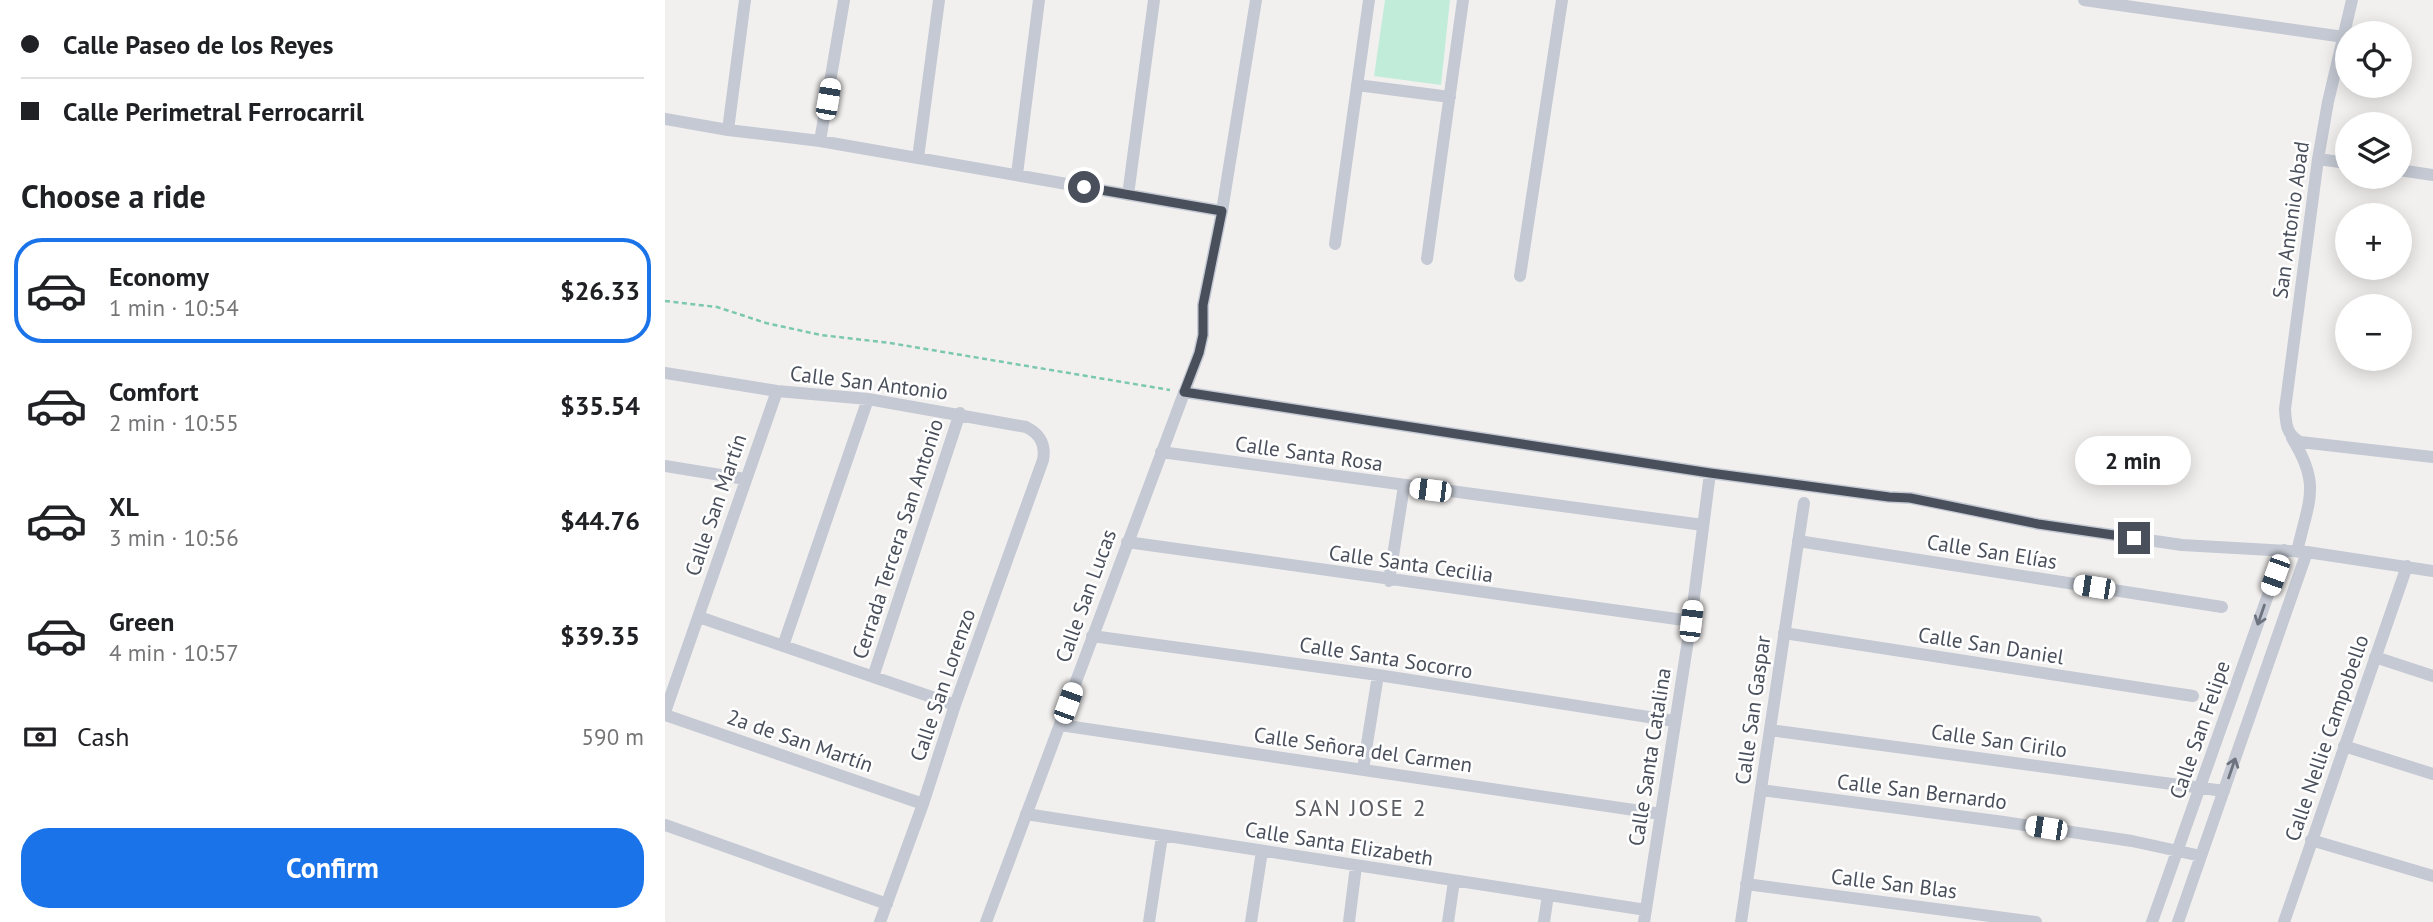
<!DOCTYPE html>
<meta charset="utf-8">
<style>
body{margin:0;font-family:"PT Sans",sans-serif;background:#f6f6f6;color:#202124;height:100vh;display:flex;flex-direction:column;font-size:26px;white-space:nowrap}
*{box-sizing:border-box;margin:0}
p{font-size:23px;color:#757577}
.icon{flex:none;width:38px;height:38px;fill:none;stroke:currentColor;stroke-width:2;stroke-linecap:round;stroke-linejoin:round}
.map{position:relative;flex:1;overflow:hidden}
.panel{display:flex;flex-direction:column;background:#fff;width:665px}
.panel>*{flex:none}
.guide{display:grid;align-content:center;height:154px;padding:0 21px;background:#fff}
.controls{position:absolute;left:1670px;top:21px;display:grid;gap:14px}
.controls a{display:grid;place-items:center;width:77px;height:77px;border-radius:50%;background:#fff;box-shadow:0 4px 18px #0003;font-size:35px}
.end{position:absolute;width:32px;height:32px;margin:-16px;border:9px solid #494f5b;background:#fff;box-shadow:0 0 0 4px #fff}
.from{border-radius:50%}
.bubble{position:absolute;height:49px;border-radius:24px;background:#fff;box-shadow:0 4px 18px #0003;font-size:23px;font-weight:600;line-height:49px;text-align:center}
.car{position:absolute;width:21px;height:42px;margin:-21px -10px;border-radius:9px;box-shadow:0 0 5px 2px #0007;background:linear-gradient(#fff 24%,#345 0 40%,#fff 0 76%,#345 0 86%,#fff 0)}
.guide b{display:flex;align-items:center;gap:24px;height:66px;font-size:26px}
.guide b+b{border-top:2px solid #e0e0e0}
.guide i{width:18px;height:18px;background:#202124}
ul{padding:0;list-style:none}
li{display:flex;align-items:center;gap:21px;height:105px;margin:0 14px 10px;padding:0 7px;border:4px solid transparent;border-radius:28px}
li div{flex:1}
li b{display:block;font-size:26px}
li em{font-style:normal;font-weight:600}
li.on{border-color:#1a73e8}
li>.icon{width:63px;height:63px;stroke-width:1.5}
h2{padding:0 21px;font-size:32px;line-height:84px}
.pay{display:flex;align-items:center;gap:18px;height:77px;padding:0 21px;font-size:26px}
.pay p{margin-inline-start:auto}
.button{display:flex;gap:14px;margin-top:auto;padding:14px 21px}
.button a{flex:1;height:80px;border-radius:28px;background:#1a73e8;color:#fff;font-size:28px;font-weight:600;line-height:80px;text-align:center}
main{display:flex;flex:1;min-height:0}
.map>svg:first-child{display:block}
.green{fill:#c1ecda}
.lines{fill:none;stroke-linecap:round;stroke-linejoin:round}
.path{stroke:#7bc8b0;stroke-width:2.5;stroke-dasharray:5 3.5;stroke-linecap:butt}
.minor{stroke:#c4c9d3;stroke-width:12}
.oneway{stroke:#6e747f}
.route{stroke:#494f5b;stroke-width:9}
.labels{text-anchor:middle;stroke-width:5;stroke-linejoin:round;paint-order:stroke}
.street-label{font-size:21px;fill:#494f5b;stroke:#fff}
.neighbourhood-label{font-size:23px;letter-spacing:2px;fill:#5c5e64;stroke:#fff}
</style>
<main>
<section class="panel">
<div class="guide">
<b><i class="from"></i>Calle Paseo de los Reyes</b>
<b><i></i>Calle Perimetral Ferrocarril</b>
</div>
<h2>Choose a ride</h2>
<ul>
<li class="on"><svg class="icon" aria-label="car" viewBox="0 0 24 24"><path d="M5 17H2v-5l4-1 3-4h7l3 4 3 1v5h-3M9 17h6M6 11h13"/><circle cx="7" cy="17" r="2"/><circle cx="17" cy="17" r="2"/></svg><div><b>Economy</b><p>1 min · 10:54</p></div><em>$26.33</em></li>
<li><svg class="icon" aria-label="car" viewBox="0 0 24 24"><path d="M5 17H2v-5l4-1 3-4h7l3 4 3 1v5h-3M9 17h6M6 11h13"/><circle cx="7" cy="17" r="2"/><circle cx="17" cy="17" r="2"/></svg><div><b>Comfort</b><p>2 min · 10:55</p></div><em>$35.54</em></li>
<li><svg class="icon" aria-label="car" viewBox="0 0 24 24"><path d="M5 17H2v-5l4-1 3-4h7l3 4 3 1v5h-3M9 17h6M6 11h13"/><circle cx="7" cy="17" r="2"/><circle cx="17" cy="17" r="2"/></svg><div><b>XL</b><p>3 min · 10:56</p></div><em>$44.76</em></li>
<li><svg class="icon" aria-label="car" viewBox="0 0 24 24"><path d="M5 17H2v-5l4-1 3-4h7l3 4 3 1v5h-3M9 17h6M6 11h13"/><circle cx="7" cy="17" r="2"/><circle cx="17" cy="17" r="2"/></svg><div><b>Green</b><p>4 min · 10:57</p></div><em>$39.35</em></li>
</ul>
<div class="pay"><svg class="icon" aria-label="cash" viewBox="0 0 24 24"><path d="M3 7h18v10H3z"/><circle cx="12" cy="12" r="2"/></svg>Cash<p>590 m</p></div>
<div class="button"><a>Confirm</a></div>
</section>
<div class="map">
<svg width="1768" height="922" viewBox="0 0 1768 922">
<rect width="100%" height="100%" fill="#f2f0ef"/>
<path class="green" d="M720,0H785L776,85L709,76Z"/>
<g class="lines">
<path class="path" d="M0,301L52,307L101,323L156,335L225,343L505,390"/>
<path class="minor" d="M1419,0L1679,37
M1687,0L1663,102L1653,159L1620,409C1621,424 1621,434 1635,442L1768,457
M692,85L785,97
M0,119L63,130L155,141L557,211
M63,130L80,0
M155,141L179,0
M253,158L274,0
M1653,159L1682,163
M1734,170L1768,175
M352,174L374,0
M463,195L489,0
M670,244L704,0
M762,259L798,0
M855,276L897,0
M0,373L112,391L203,399L361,427C375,434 381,444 378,460L290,705L258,804L215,922
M519,392L1045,473L1224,497L1246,498L1373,524L1517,545L1642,552L1768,571
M1627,438C1657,486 1643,501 1632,552
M496,452L1038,525
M0,466L80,479
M1133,541L1557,607
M462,542L1026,621
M724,581L739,486
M34,617L290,705
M1119,633L1528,696
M427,636L713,675L1009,721
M118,646L203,399
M1710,657L1768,676
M208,677L295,413
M0,712L112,391
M0,715L258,804
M395,725L996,814
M1105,730L1559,791
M1679,746L1768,774
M698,769L713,675
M1096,790L1339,822L1467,841L1536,856
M361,814L981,910
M0,825L222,904
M1646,840L1768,876
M1081,884L1371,922
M321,922L534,353L538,335V305L557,211L591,0
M484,922L497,836
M586,922L597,851
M684,922L691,866
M783,922L789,881
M879,922L883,895
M979,922L1026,621L1045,473
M1076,922L1139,503
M1487,922L1619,550
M1513,922L1642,552
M1619,922L1742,566"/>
</g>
<defs><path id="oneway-shaft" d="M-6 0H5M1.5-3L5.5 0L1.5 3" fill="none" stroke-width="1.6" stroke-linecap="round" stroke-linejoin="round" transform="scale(1.75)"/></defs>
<g class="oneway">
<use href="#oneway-shaft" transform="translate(1596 615) rotate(109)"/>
<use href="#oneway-shaft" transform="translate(1567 768) rotate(-71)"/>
</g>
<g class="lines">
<path class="route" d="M419,187L557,211L538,305V335L534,353L519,392L1045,473L1224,497L1245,498L1373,524L1469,538"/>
</g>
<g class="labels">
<g class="street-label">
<text transform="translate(1626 220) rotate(-82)" y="7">San Antonio Abad</text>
<text transform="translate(204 383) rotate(7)" y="7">Calle San Antonio</text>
<text transform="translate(644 454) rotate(8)" y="7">Calle Santa Rosa</text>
<text transform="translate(51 505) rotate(-71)" y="7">Calle San Martín</text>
<text transform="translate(233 539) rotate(-72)" y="7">Cerrada Tercera San Antonio</text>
<text transform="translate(1327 552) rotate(9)" y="7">Calle San Elías</text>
<text transform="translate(746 564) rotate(8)" y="7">Calle Santa Cecilia</text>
<text transform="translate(421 596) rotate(-70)" y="7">Calle San Lucas</text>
<text transform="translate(1326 646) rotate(9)" y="7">Calle San Daniel</text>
<text transform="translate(721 658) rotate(9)" y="7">Calle Santa Socorro</text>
<text transform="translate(278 685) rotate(-71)" y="7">Calle San Lorenzo</text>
<text transform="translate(1088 710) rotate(-82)" y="7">Calle San Gaspar</text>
<text transform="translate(1535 730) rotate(-71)" y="7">Calle San Felipe</text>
<text transform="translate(1662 738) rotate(-71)" y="7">Calle Nellie Campobello</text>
<text transform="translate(135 741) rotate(19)" y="7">2a de San Martín</text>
<text transform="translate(1334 741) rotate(8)" y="7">Calle San Cirilo</text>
<text transform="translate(698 750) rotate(8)" y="7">Calle Señora del Carmen</text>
<text transform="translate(985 757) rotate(-81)" y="7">Calle Santa Catalina</text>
<text transform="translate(1257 792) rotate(7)" y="7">Calle San Bernardo</text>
<text transform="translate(674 844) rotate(9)" y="7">Calle Santa Elizabeth</text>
<text transform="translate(1229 884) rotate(7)" y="7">Calle San Blas</text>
</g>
<g class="neighbourhood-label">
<text x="696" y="816">SAN JOSE 2</text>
</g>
</g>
</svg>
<div class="controls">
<a><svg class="icon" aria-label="locate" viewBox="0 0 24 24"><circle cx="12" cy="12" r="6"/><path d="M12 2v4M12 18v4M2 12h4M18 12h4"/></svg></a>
<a><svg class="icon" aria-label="layers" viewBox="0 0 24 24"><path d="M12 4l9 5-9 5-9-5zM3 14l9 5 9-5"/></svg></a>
<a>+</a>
<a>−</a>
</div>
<i class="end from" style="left:419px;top:187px"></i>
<i class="end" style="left:1469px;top:538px"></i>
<div class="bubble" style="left:1410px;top:436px;width:116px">2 min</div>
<i class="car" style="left:163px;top:99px;rotate:10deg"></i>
<i class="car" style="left:765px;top:490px;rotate:277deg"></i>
<i class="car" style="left:1610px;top:575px;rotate:200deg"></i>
<i class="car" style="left:1429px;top:587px;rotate:279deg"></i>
<i class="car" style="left:1026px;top:621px;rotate:7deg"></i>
<i class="car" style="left:403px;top:703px;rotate:20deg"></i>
<i class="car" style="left:1381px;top:828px;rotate:279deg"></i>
</div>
</main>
